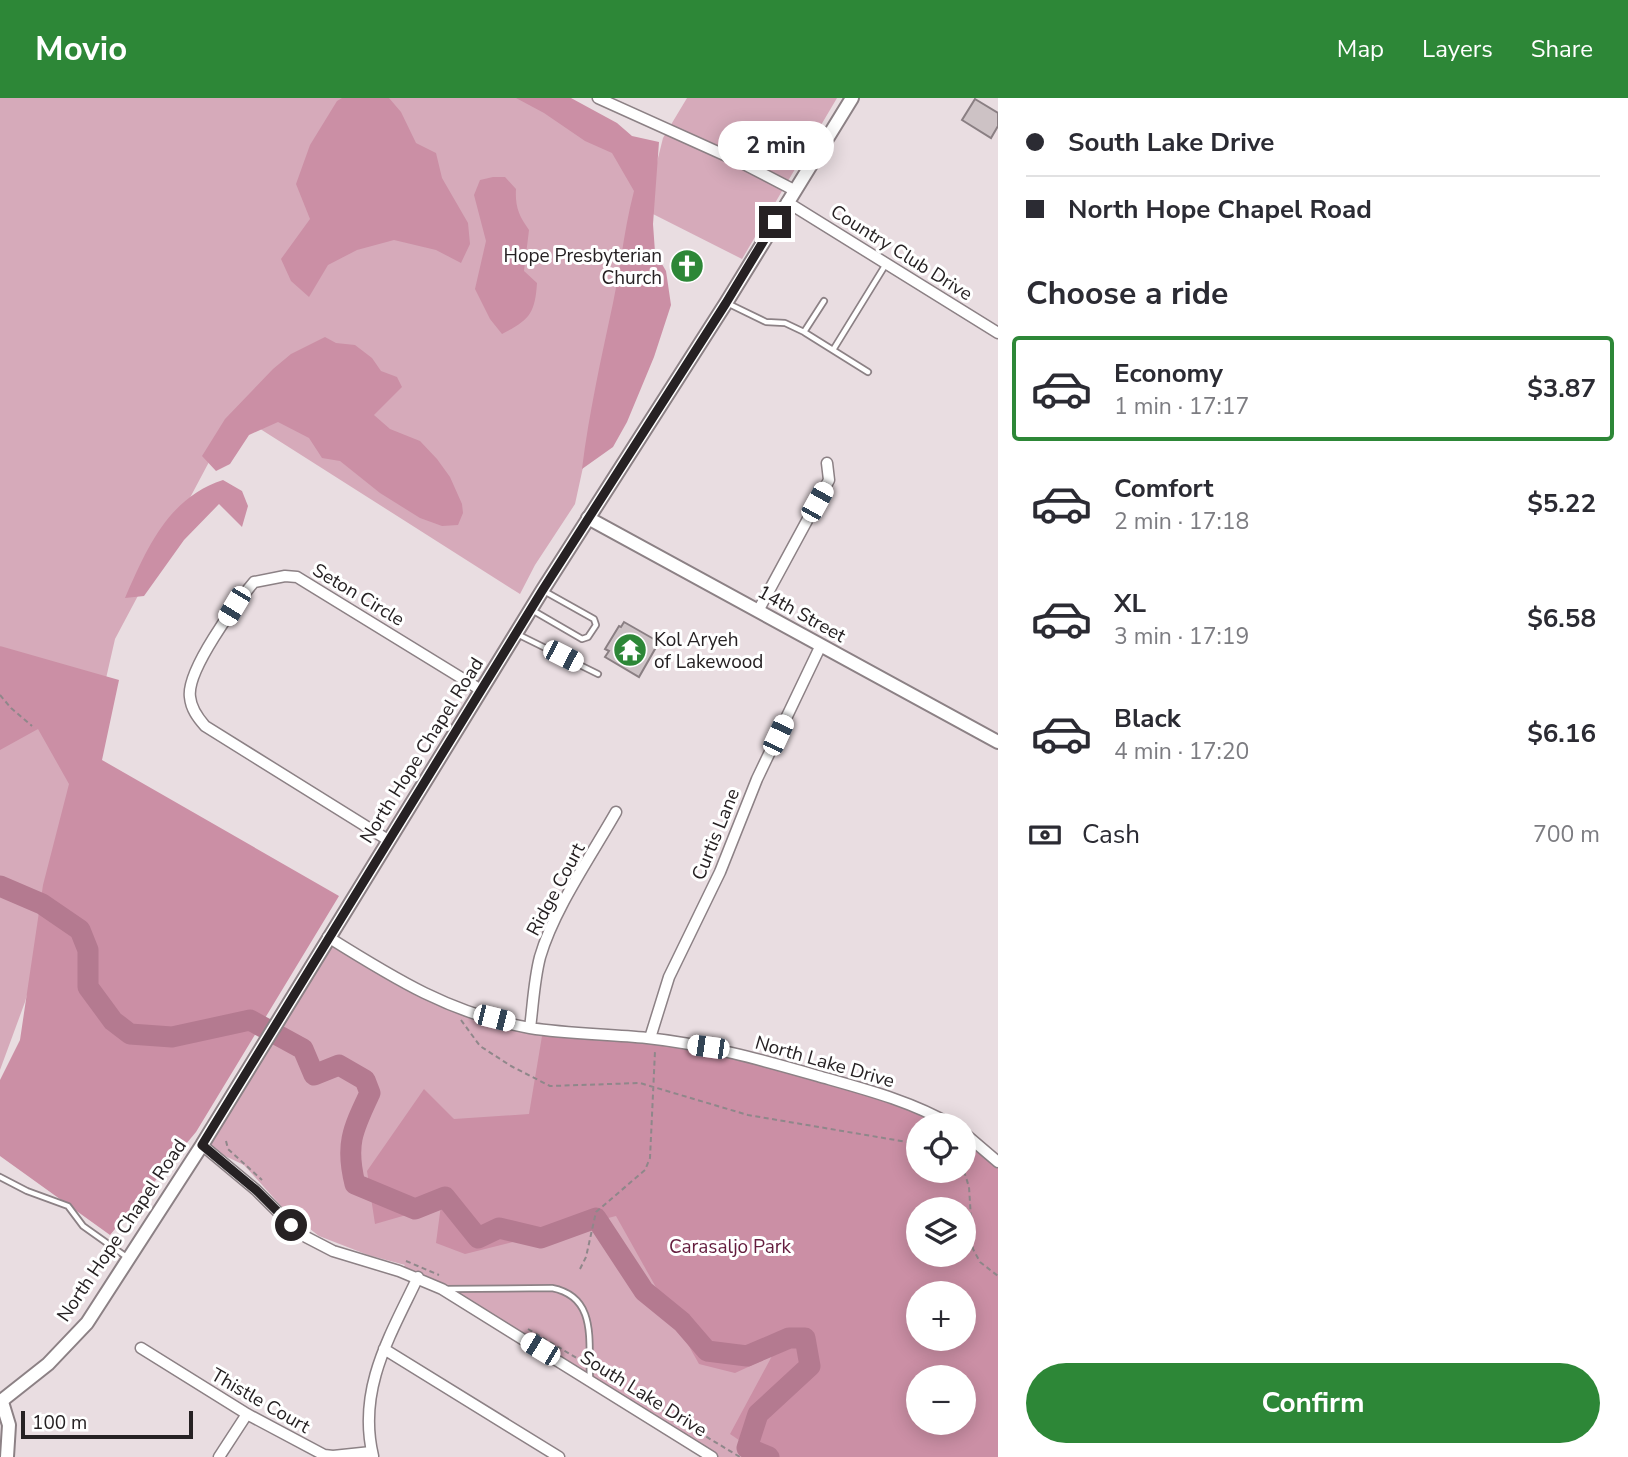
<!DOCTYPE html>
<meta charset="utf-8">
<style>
body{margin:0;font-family:"Nunito Sans",sans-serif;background:#f7f7f7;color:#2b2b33;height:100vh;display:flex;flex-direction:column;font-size:26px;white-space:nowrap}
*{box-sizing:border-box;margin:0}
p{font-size:23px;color:#7c7c81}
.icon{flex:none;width:38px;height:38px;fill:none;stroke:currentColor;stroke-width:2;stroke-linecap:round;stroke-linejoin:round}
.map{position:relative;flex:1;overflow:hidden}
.details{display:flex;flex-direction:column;background:#fff;width:630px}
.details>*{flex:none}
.guide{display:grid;align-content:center;height:154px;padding:0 28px;background:#fff}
.controls{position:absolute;left:906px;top:1015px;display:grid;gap:14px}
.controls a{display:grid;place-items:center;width:70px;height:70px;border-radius:50%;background:#fff;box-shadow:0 4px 18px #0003;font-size:35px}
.scale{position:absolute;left:21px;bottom:18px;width:172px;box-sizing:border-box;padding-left:7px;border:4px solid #262123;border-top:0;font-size:19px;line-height:24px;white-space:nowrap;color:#262123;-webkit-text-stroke:5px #fff;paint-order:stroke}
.end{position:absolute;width:32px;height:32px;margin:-16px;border:9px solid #262123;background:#fff;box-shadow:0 0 0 4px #fff}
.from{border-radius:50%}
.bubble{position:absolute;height:49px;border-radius:24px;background:#fff;box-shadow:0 4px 18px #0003;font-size:23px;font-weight:700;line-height:49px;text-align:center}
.car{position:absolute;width:21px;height:42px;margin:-21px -10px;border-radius:9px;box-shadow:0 0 5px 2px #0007;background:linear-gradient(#fff 24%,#345 0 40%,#fff 0 76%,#345 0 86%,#fff 0)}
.guide b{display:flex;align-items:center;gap:24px;height:66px;font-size:26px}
.guide b+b{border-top:2px solid #e1e1e2}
.guide i{width:18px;height:18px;background:#2b2b33}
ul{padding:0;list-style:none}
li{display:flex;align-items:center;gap:21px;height:105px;margin:0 14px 10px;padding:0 14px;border:4px solid transparent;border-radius:7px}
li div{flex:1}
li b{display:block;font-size:26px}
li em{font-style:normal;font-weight:700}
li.current{border-color:#2d8737}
li>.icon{width:63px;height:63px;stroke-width:1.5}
h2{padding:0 28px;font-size:32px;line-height:84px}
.pay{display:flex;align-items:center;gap:18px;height:77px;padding:0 28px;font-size:26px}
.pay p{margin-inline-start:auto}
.cta{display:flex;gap:14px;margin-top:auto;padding:14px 28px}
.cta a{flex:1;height:80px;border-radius:42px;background:#2d8737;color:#fff;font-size:28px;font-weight:700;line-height:80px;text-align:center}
header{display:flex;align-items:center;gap:42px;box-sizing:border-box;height:98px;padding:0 35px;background:#2d8737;color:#fff}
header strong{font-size:33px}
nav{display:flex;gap:38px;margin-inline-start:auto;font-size:24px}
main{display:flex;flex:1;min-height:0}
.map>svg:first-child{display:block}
.green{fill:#d6aaba;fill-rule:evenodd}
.forest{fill:#cb8fa5;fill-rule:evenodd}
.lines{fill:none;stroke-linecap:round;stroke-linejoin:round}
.river{stroke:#b47a90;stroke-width:21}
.building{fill:#cdc2c5;stroke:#8a7f83;stroke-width:2}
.service-casing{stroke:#8c8185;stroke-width:8}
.minor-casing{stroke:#8c8185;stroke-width:13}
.tertiary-casing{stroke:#8c8185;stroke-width:16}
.secondary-casing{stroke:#8c8185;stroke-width:16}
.path{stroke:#8f878a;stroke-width:2;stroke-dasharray:5 3.5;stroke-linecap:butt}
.service{stroke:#fff;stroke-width:4.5}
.minor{stroke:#fff;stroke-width:10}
.tertiary{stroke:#fff;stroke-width:12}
.secondary{stroke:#fff;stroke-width:12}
.route{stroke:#262123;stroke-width:9}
.labels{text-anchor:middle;stroke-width:6;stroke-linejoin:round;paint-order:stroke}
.street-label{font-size:19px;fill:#262123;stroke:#fff}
.poi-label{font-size:19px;fill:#262123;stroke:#fff;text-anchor:end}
.park-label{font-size:19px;fill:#641d3e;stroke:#fff}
</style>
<header>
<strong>Movio</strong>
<nav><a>Map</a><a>Layers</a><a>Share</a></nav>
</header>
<main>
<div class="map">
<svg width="998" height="1359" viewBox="0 0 998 1359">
<rect width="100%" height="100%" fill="#e9dde1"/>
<path class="green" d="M0,0H549L650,62L575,406L535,467L520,496L235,315L115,541L65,760L25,904L0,972V558L4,551L0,548Z
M687,0H837L742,161L645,112L663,40Z
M328,839L444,905L919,1027V1073H964L998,1359H712L481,1216L399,1173L405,1167L368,1157L319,1138L282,1109L244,1067L202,1047ZM919,1111H964V1157H919ZM919,1195H964V1241H919ZM919,1279H964V1325H919Z"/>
<path class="forest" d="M342,0H389L401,14L416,45L436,55L442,80L468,125L470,146L461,165L436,152L394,142L357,152L328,167L309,199L291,183L281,161L310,121L296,86L310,47L337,3Z
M516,0H571L617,25L632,38L659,44L653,126L655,154L666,173L671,207L654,259L627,324L613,349L582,371C589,315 601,261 613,205C621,167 624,131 634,93L612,55L585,43L544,15Z
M493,79H505L516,91C515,109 519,118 529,132L524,173L537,185C535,216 529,222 502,236L490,221L475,191L486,143L474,97L480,82Z
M325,239L336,245L355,247L372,260L381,273L397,279L402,289L374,317L390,331L420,343L437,361L450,379L462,406L463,415L458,427L442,428L420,420L380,395L340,363L322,360L309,340L278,324L249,337L230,366L216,373L202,358L225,321L273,271L291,256Z
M223,382L242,393L248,408L242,429L219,406L184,442L144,498L125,500C147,450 168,400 223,382Z
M0,548L119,582L102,662L339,798L196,1034L110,1137L0,1058V982L20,942L43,787L69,686L38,631L0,652Z
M543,932L702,947L923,1014L943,1027H919V1073H964V1041L998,1067V1359H764L730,1336L772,1258L735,1275L699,1266L616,1118L465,1156L436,1145L441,1107L375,1126L367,1073L424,991L454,1021L529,1016ZM919,1111H964V1157H919ZM919,1195H964V1241H919ZM919,1279H964V1325H919Z"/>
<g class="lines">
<path class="river" d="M0,788L42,806L80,832L88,852V889L113,923L130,936L172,939L250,922L303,951L314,977L339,967L365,982L370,995C353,1031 345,1046 355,1086L415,1111L445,1099L478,1140L499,1130L541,1140L596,1120L644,1193L682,1224L707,1253L747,1258L789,1240H805L810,1268L758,1316L747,1350L769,1359"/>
</g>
<path class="building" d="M975,1L998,15V28L991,40L962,22Z
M624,524L659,544L639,579L605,559L609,553L605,551L619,528L621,529Z"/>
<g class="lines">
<g class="service-casing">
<path id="service" d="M729,206L766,224L785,225L804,234L868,274
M804,234L824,203
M833,252L886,166
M532,512L582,541L588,539L596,527L594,521L544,493
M517,536L598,576
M0,1079L27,1093L68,1108L83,1128L128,1160
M446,1191L552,1190C598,1199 588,1244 590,1280"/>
</g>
<g class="minor-casing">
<path id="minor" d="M598,0L740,64L794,92
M787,104L998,235
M758,513L829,382L827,365
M388,742L205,628C198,620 191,611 190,599C186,573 236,505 254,484L285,478L297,479L481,592
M328,839C395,881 451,916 530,930C568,936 608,936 647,940C705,946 762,962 818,978C864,991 911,1003 952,1027
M530,930C533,907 534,882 540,859C554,811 591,758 616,714
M650,940L669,879L720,774L757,681L821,547
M964,1035L998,1064
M202,1047L256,1092L291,1127L306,1139L333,1153L399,1173L442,1191L712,1359
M141,1250L247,1316L324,1357L333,1358L371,1354
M384,1251L559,1359
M373,1358C357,1291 390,1238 418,1179
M219,1359L247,1316"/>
</g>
<g class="tertiary-casing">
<path id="tertiary" d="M588,420L998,644
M2,1304L9,1327L7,1359"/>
</g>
<g class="secondary-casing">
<path id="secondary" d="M0,1304L48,1266L87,1225L202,1047L542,493L726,205L852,0"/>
</g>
<path class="path" d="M0,597L11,610L32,628
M461,922L480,948L511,968L550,988L640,985L748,1017L919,1046
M226,1043L228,1051L262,1082
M964,1073L969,1089L973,1151L980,1164L998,1178
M406,1163L439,1177
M580,1171L586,1159L596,1114L645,1072L650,1060L655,953
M528,1231L580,1262
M597,1273L740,1359"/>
<use href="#service" class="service"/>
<use href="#minor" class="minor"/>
<use href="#tertiary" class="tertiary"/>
<use href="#secondary" class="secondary"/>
</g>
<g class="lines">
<path class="route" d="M291,1127L256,1092L202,1047L542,493L726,205L775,124"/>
</g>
<defs>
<g id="church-disc" transform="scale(1.75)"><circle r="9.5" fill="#2d8737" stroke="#fff"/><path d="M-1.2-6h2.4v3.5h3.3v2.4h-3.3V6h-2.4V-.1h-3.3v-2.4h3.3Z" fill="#fff"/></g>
<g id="temple-disc" transform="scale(1.75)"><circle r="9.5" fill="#2d8737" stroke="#fff"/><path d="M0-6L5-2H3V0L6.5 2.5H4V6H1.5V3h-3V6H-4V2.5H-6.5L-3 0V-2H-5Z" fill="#fff"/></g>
</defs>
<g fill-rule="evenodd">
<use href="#church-disc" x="687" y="168"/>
<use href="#temple-disc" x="630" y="552"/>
</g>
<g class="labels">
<g class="street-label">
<text transform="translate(902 154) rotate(32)" y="7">Country Club Drive</text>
<text transform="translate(359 496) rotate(31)" y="7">Seton Circle</text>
<text transform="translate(802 515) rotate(29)" y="7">14th Street</text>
<text transform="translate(421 652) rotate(-58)" y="7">North Hope Chapel Road</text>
<text transform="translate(715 736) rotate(-68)" y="7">Curtis Lane</text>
<text transform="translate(555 791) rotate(-62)" y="7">Ridge Court</text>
<text transform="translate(825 963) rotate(16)" y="7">North Lake Drive</text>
<text transform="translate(121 1132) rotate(-56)" y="7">North Hope Chapel Road</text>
<text transform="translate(644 1295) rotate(32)" y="7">South Lake Drive</text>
<text transform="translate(261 1302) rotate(30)" y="7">Thistle Court</text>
</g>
<g class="poi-label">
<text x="662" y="164">Hope Presbyterian<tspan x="662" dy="22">Church</tspan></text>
<text x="654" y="548" text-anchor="start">Kol Aryeh<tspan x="654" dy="22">of Lakewood</tspan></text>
</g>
<g class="park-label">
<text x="730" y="1155">Carasaljo Park</text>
</g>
</g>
</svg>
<div class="controls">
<a><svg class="icon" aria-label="locate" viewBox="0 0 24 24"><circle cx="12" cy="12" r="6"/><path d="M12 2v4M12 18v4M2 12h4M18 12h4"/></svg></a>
<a><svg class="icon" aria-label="layers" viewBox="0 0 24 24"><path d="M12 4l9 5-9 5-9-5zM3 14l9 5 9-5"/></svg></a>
<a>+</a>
<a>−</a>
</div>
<div class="scale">100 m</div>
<i class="end from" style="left:291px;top:1127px"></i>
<i class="end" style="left:775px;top:124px"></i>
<div class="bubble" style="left:718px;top:23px;width:116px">2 min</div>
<i class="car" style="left:817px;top:404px;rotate:29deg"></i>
<i class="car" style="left:234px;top:508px;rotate:211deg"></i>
<i class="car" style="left:563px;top:558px;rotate:117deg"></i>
<i class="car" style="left:778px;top:637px;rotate:25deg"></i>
<i class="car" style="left:494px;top:920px;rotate:104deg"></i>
<i class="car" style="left:708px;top:949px;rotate:278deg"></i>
<i class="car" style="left:540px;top:1251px;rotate:301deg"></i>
</div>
<section class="details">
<div class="guide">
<b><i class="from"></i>South Lake Drive</b>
<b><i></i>North Hope Chapel Road</b>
</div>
<h2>Choose a ride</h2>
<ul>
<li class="current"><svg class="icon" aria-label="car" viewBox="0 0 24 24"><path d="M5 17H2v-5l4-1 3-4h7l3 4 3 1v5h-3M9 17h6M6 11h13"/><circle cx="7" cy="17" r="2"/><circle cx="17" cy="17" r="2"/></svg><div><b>Economy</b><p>1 min · 17:17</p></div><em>$3.87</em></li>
<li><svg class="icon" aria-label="car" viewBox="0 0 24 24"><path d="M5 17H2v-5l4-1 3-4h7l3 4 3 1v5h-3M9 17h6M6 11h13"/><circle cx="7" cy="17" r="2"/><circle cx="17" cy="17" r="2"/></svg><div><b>Comfort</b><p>2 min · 17:18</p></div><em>$5.22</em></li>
<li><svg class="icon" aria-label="car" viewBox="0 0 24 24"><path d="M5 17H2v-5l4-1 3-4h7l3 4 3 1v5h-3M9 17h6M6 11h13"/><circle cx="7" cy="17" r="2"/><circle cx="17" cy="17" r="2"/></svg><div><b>XL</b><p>3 min · 17:19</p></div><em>$6.58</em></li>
<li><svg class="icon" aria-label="car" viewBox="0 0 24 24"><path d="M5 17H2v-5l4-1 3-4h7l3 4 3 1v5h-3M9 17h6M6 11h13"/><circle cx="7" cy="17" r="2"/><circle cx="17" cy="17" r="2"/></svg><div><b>Black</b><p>4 min · 17:20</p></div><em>$6.16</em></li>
</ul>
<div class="pay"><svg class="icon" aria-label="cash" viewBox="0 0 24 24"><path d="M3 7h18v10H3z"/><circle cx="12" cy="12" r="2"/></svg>Cash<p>700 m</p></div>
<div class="cta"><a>Confirm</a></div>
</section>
</main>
